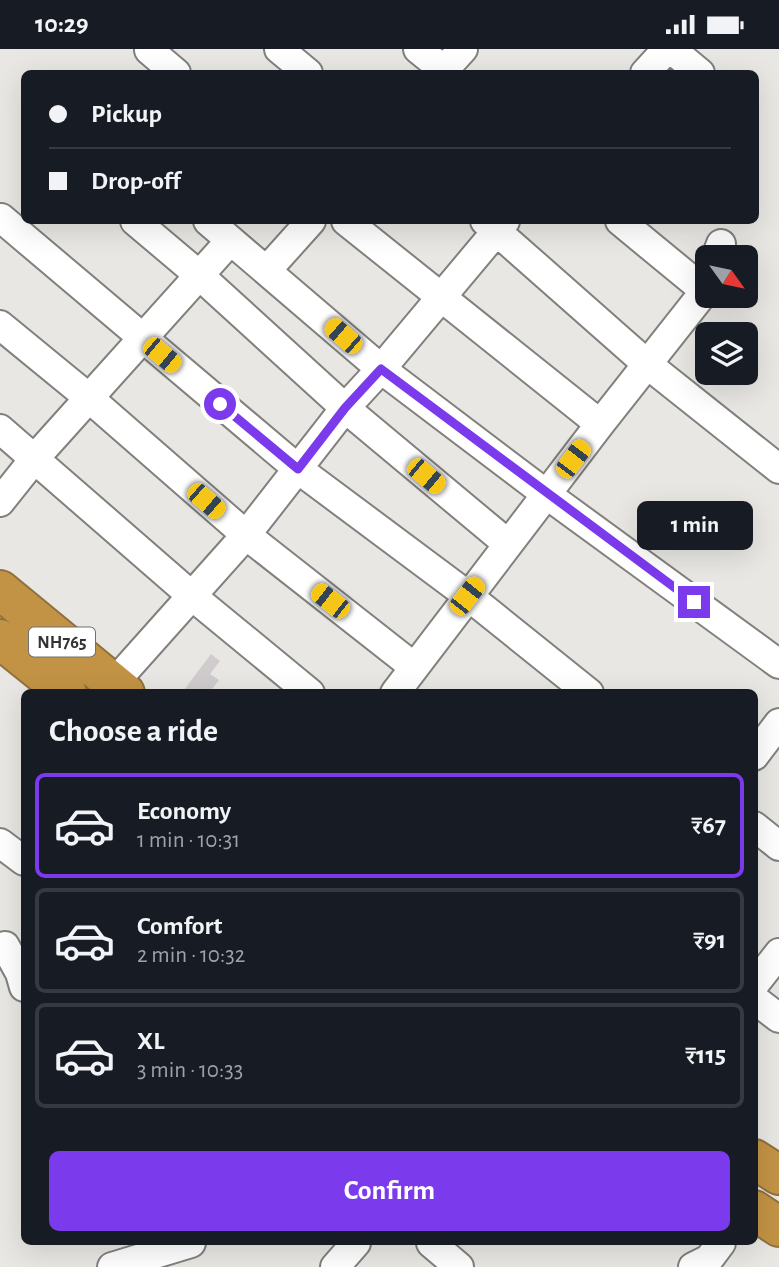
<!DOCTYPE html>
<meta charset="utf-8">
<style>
body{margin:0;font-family:"Alegreya Sans",sans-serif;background:#242831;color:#f1f3f6;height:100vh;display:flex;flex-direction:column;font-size:26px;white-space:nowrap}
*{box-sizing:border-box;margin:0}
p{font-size:23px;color:#9ea1a6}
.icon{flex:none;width:38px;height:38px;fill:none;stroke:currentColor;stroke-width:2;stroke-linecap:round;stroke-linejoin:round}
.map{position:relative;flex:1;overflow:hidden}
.panel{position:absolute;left:21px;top:640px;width:737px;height:556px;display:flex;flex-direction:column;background:#171b24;border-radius:10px;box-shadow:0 7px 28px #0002}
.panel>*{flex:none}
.banner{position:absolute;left:21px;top:21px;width:738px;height:154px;border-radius:10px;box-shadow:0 7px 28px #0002;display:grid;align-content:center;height:154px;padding:0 28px;background:#171b24}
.needle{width:46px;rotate:123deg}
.fabs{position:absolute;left:695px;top:196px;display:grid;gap:14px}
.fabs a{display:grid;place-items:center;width:63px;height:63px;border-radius:10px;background:#171b24;box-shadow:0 7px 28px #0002;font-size:35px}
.end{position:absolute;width:32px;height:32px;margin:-16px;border:9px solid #7c3aed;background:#fff;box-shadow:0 0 0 4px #fff}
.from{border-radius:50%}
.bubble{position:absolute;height:49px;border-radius:10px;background:#171b24;box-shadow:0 7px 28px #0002;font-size:23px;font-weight:700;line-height:49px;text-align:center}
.car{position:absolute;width:21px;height:42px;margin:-21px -10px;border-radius:9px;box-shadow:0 0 5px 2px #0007;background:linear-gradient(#f5c518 24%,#345 0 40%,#f5c518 0 76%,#345 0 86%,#f5c518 0)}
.banner b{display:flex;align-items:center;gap:24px;height:66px;font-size:26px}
.banner b+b{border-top:2px solid #363941}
.banner i{width:18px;height:18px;background:#f1f3f6}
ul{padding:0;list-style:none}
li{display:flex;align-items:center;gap:21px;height:105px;margin:0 14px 10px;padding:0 14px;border:4px solid #363941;border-radius:10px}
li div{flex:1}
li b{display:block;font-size:26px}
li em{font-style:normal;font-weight:700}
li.selected{border-color:#7c3aed}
li>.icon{width:63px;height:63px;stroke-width:1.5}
h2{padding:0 28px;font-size:32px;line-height:84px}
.button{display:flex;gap:14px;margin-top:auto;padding:14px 28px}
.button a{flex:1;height:80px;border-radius:10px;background:#7c3aed;color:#fff;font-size:28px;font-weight:700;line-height:80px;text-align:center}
.status{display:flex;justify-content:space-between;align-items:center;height:49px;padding:0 35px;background:#171b24;direction:ltr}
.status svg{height:19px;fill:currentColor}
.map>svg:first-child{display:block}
.building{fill:#d0cccd}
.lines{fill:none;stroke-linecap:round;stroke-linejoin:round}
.minor-casing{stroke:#81807d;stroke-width:32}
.highway-casing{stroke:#90713e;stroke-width:42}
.minor{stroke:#fff;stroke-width:28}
.highway{stroke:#c29345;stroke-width:38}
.route{stroke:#7c3aed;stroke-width:9}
.labels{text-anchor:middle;stroke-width:5;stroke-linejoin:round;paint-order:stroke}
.shield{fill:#fff;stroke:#707070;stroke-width:2}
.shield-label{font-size:18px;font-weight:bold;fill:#333332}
</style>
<div class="status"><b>10:29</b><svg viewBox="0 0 49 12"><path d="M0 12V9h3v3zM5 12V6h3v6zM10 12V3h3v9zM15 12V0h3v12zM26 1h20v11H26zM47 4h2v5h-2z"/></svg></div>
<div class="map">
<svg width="779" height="1218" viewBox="0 0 779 1218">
<rect width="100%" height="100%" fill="#e8e7e3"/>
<path class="building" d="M211,605L220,612L210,625L219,631L209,644H189L184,641Z"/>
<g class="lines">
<g class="minor-casing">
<path id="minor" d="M279,0L308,24
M418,0L444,21
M671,0L700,24
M149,1L176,24
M441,24L463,0
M645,24L667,0
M1,169L298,420L467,546L589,644
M135,172L199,226L345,359L508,495
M208,172L381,320L546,445L779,615
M346,172L600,375
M485,172L647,315L779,420
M620,172L705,242
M716,208L721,195
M267,221L311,172
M0,276L89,349L246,486L414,618
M0,380L192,547L310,644
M0,453L35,409L230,192
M113,635L246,486L345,359L381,320L505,172
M395,644L600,375L705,242L707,236
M754,707L779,674
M754,777L779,797
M0,794L24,812
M5,897L20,924L24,938
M754,936L779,904
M754,950L779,969
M431,1194L459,1218
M112,1218L191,1194
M335,1218L356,1194
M693,1218L709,1210L721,1194"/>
</g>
<g class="highway-casing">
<path id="highway" d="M0,541L125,644
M0,590L67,644
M754,1110L779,1126
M754,1161L779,1178"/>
</g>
<use href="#minor" class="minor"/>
<use href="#highway" class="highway"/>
</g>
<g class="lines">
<path class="route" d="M220,355L298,420L345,359L381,320L694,553"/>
</g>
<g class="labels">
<rect class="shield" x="29" y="578.5" width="66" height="29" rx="5"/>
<g class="shield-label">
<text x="62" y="599">NH765</text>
</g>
</g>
</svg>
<div class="fabs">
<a><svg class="needle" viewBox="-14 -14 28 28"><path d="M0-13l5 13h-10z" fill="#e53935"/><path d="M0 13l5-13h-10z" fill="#9ea1a6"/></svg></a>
<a><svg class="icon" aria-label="layers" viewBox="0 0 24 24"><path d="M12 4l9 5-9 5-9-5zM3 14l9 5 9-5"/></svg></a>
</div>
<i class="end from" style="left:220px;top:355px"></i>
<i class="end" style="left:694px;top:553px"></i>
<div class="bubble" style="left:637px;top:452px;width:116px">1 min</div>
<i class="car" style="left:343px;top:287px;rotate:311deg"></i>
<i class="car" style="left:162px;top:306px;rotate:130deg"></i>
<i class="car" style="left:573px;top:410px;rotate:37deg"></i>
<i class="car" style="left:426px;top:427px;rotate:130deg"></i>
<i class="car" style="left:206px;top:452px;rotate:131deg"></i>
<i class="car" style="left:467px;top:547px;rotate:38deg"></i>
<i class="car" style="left:330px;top:552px;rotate:308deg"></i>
<div class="banner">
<b><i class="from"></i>Pickup</b>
<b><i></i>Drop-off</b>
</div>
<section class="panel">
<h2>Choose a ride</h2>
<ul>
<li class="selected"><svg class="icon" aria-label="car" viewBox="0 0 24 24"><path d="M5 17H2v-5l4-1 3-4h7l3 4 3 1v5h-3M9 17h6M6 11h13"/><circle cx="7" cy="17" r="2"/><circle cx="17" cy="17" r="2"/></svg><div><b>Economy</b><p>1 min · 10:31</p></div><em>₹67</em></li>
<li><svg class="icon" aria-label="car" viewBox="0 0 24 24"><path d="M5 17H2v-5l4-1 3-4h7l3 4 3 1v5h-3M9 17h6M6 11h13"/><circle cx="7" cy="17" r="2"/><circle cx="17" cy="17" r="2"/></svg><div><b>Comfort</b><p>2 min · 10:32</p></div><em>₹91</em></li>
<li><svg class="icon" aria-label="car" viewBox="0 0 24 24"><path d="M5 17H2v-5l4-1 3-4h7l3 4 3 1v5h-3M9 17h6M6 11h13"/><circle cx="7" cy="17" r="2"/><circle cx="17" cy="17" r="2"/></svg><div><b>XL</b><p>3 min · 10:33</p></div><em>₹115</em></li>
</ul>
<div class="button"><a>Confirm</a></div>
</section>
</div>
